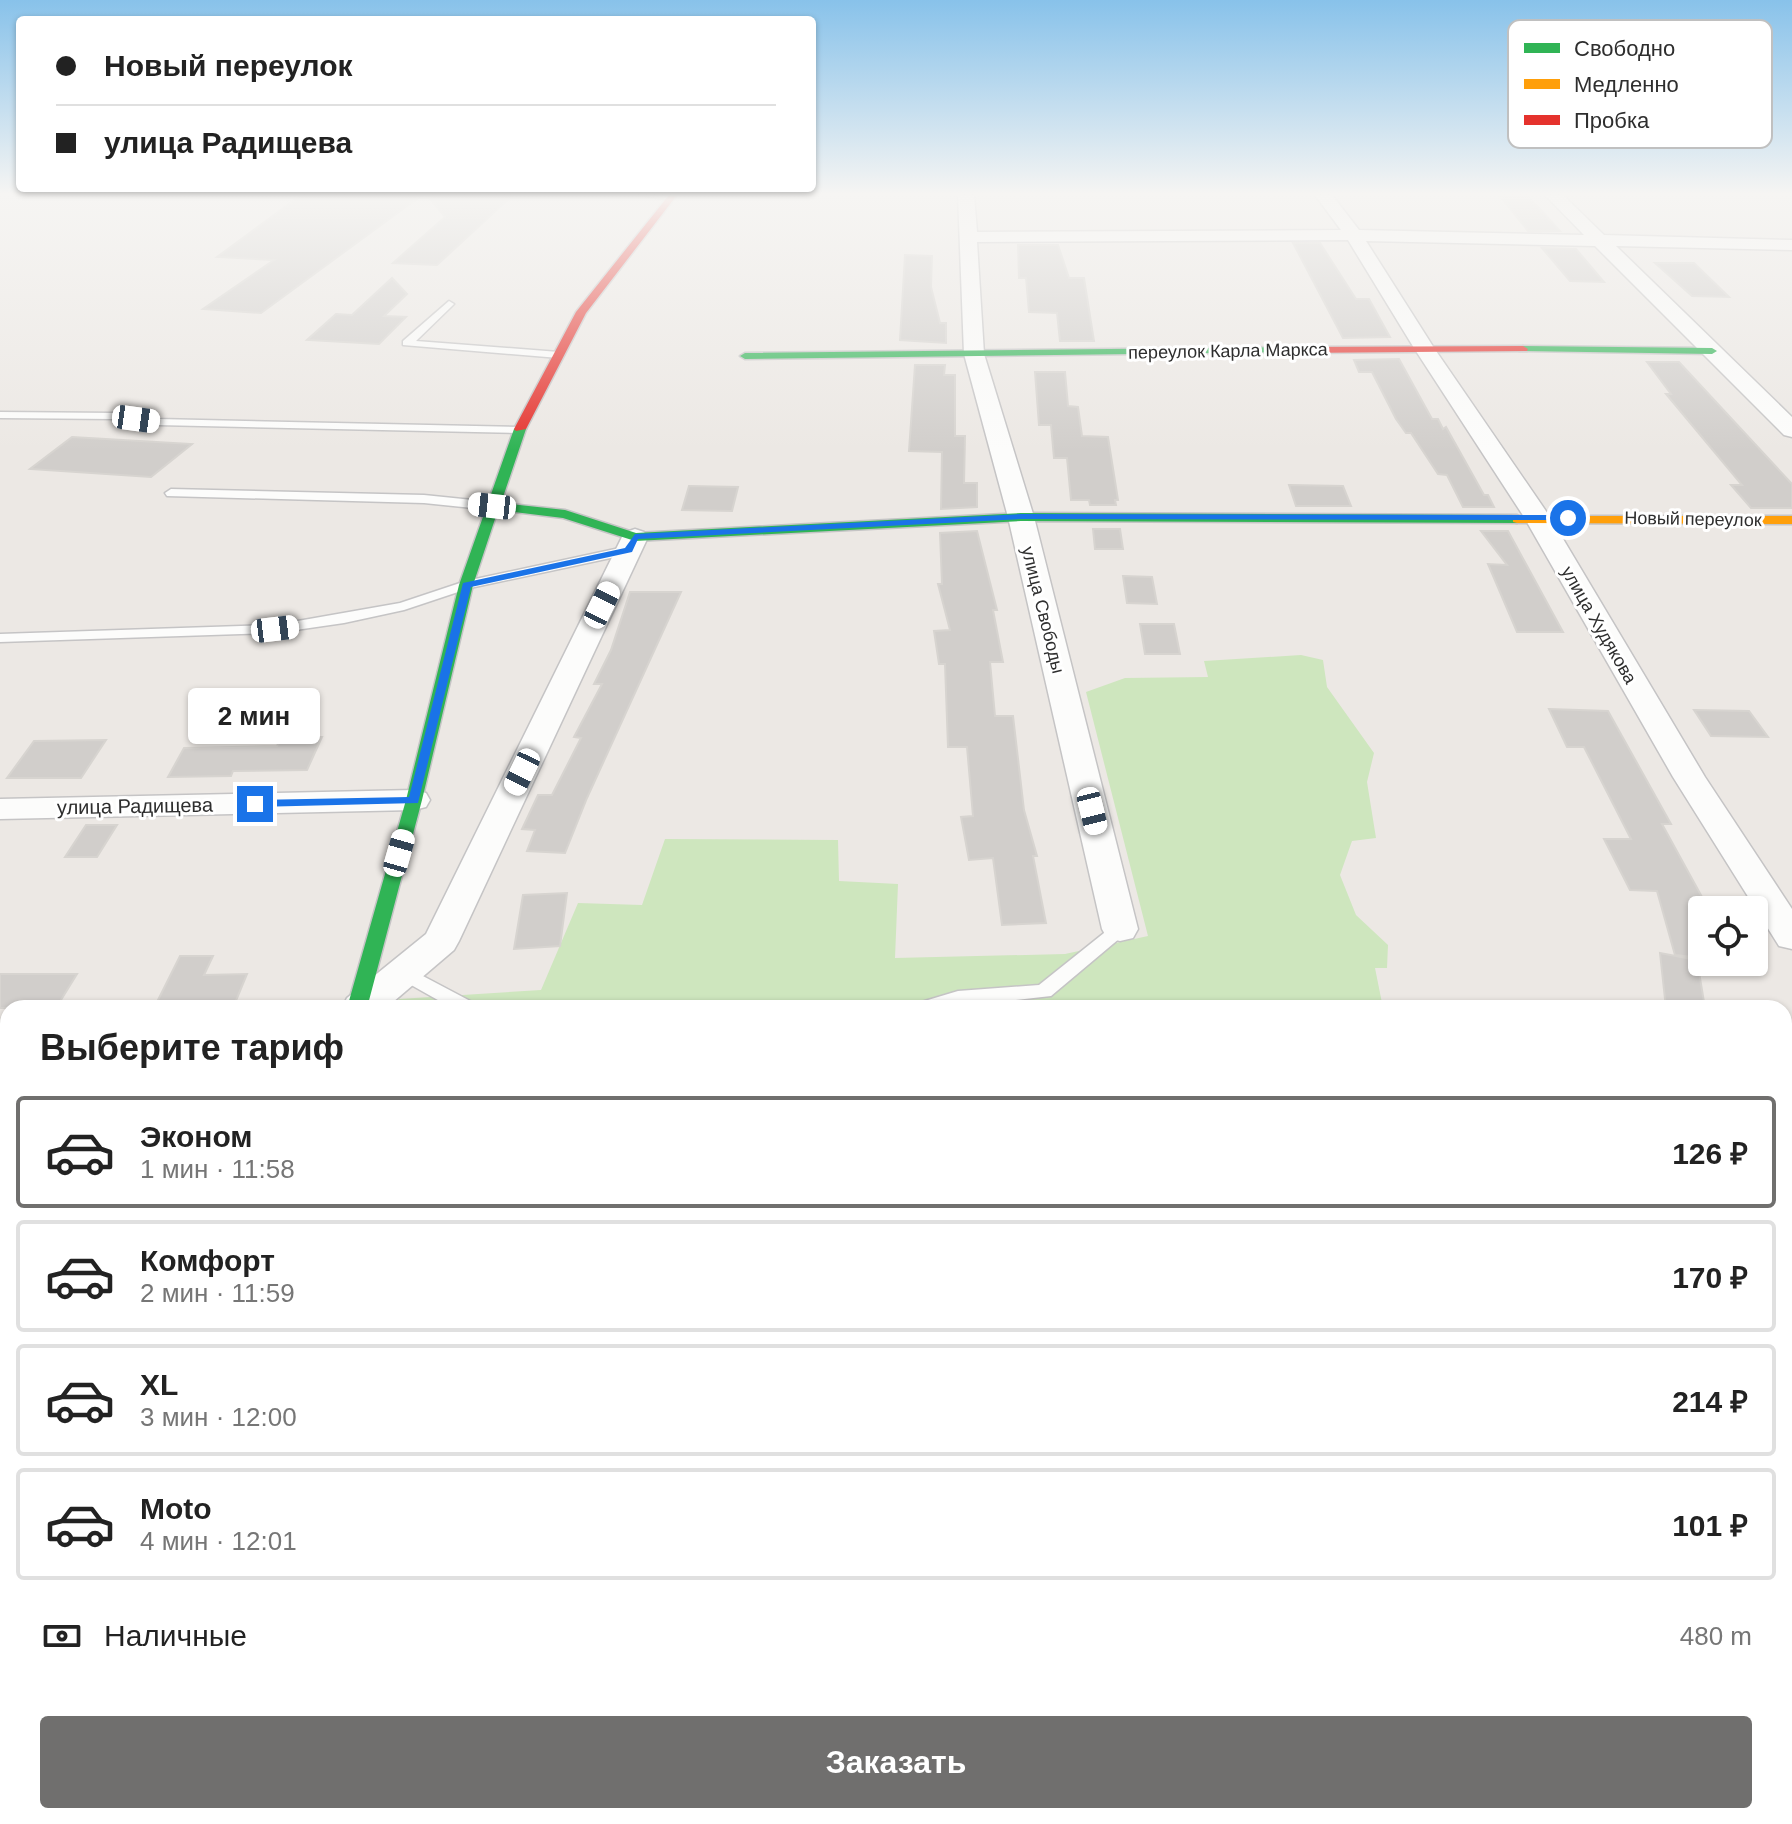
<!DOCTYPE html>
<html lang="ru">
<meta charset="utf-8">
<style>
body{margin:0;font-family:Helvetica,sans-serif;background:#f2f2f2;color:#222;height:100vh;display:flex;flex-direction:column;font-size:30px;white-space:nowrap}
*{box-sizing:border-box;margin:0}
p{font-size:26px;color:#767676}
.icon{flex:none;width:44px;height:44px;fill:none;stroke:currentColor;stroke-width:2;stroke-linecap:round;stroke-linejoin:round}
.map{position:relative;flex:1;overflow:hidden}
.sheet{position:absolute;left:0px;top:1000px;width:1792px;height:824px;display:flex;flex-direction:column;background:#fff;border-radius:24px 24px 0 0;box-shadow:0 2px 6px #0004}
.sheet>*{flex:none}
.top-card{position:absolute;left:16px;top:16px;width:800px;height:176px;border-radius:8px;box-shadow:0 2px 6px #0004;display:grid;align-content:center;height:176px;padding:0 40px;background:#fff}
.fabs{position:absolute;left:1688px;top:896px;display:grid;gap:16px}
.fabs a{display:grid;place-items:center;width:80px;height:80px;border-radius:8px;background:#fff;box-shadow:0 2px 6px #0004;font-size:40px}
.end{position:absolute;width:36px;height:36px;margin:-18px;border:10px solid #1a73e8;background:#fff;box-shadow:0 0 0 4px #fff}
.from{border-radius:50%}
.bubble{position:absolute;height:56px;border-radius:8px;background:#fff;box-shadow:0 2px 6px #0004;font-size:26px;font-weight:600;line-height:56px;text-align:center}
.car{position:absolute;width:24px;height:48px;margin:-24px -12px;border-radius:10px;box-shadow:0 0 6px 2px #0007;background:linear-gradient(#fff 24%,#345 0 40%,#fff 0 76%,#345 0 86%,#fff 0)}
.top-card b{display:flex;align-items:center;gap:28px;height:76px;font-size:30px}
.top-card b+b{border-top:2px solid #e0e0e0}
.top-card i{width:20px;height:20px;background:#222}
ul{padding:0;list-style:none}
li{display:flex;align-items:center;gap:24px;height:112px;margin:0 16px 12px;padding:0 24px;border:4px solid #e0e0e0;border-radius:8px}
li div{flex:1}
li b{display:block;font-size:30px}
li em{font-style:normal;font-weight:600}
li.active{border-color:#706f6e}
li>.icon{width:72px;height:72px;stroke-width:1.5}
h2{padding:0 40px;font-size:36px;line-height:96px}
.pay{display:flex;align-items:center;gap:20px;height:88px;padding:0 40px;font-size:30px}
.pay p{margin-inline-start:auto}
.button{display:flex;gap:16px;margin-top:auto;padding:16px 40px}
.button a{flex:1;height:92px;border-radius:8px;background:#706f6e;color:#fff;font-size:32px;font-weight:600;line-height:92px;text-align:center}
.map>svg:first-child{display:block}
.industrial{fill:#dcd9db}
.green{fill:#cee6be}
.building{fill:#d1cecb;stroke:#d7d4d0;stroke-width:2}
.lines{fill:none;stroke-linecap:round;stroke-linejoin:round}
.lane-casing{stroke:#c5c4c5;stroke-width:3}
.street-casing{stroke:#c5c4c5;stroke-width:3}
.fast-casing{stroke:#c5c4c5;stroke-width:3}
.slow-casing{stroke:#c5c4c5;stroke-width:3}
.jam-casing{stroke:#c5c4c5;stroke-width:3}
.lane{fill:#fcfcfb;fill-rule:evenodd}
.street{fill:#fcfcfb;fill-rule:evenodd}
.fast{fill:#30b455;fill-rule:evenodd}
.slow{fill:#ff9f0a;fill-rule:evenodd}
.jam{fill:#e5322d;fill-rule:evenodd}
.route{fill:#1a73e8}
.labels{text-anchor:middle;stroke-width:6;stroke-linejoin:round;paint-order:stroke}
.far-street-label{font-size:18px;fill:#2e2e2e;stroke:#fff}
.street-label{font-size:20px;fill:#2e2e2e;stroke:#fff}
.key{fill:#fff;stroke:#c0c0c0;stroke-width:2}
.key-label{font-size:22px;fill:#2e2e2e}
</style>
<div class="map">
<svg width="1792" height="1824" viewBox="0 0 1792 1824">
<rect width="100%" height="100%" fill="#ece8e4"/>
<path class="industrial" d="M827,1816H1401L1406,1824H824Z"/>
<path class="green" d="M1301,655L1323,660L1327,687L1374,753L1367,782L1376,838L1352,841L1340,875L1356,915L1388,945L1387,968H1375L1383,1008H393L399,999L541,990L578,903L642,905L665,839L838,840L839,881L898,884L895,958L1065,954L1148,936L1086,692L1125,678L1208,677L1204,661Z
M8,1549V1651L0,1662V1570Z
M8,1770V1816H827L824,1824H0V1779Z
M1784,1804L1792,1805V1824H1406L1401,1816H1784Z"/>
<path class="building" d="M301,195H422L261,313L203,309L274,260L217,257Z
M427,195H513L437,265L393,263L445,217Z
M1499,195H1527L1560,231H1528Z
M1293,243H1320L1356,299H1369L1390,337L1343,338Z
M1018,245H1058L1069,278H1084L1094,341H1060L1057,313L1029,312L1026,278H1019Z
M1542,248L1576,249L1604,282L1570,281Z
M905,255L932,256L931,287L940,323H946V343L900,340Z
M1655,263H1694L1729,297L1692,296Z
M392,278L407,294L384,316L406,317L379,344L307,340L336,314L352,315Z
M1399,359L1432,419H1438L1443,429L1446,427L1484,495H1488L1494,507H1463L1447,475L1438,474L1411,433H1406L1396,419L1372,372H1359L1354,360Z
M1647,362H1679L1792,484V508H1751L1731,485H1742L1666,394H1671Z
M915,365H945L944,375H955V436H965L964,483H977V507L941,509L942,452L909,451Z
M1035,372H1065L1068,406L1078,407L1082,436L1108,437L1118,500H1115L1116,505H1090L1089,500H1071L1067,458H1054L1051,425H1039Z
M72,437L192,444L151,477L30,469Z
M1289,485L1343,486L1351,506H1296Z
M689,486L738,487L732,511L682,510Z
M1093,529H1120L1123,549H1095Z
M977,531L997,610H993L1003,662H990L995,716H1013L1024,810L1037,856H1033L1046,923L1002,925L993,858L969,860L961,817L973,816L967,747H948L945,664H939L934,631L950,630L938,584H942L940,533Z
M1481,531H1508L1563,632H1517L1488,564L1507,565Z
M1123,576L1152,577L1157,604L1127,603Z
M630,592H681L587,798L565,853L527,851L535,830L522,829L538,795H552L581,738L574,737L602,684H594L611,650Z
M1140,624H1174L1180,654H1145Z
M1549,709L1608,711L1671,824H1662L1702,897V958L1675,955L1657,891L1630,890L1604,839H1631L1584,747H1567Z
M1694,710L1749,711L1768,737L1711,736Z
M297,737H322L307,770L233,771L231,776L168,777L184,748L277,746L281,738Z
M106,740L81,778H7L34,741Z
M86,825H117L97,857H65Z
M567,893L560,946L514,949L523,895Z
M1660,953L1697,960L1705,1008H1666Z
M180,956H213L204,975L247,974L233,1008H154Z
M0,974H77L56,1008H0Z"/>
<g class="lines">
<g class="lane-casing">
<path id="lane" d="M638,195H674L675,197L671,200Z
M449,301L454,304L452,306L416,341L559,352L564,355L559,358L403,345V341Z
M0,412L114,413L158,419L519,427L525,430L519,433L158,425L114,419L0,418Z
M171,489L424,495L492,502L498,506L492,510L424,503L167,496L165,493Z
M629,546L634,547V553L470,588L404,610L344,623L275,633L0,642V634L275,625L400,603L466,581Z
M1120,923L1126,925L1129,929L1126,933L1051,996L948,1008H915L918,1003L958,991L1039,985L1114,925Z
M404,966L474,1003L477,1008H452L397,977L395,972L397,967Z
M1203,1816H1237L1240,1824H1206Z
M1692,1816H1733L1736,1824H1695Z"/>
</g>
<g class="street-casing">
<path id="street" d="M958,195H974L977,232L1341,230L1315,195H1332L1359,230L1584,235L1545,195H1563L1604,235L1792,240V250L1616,246L1792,417V437L1784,435L1595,246L1366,241L1434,348L1550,517L1705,777L1792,909V949L1779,946L1673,777L1524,517L1414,348L1348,240L977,242L984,354L1034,517L1138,929L1133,938L1120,941L1107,938L1102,929L1008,517L964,354Z
M635,529L644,532L648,537L459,941L454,950L386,1008H342L347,998L426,934L622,537L626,532Z
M414,790L426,793L430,800L426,807L414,810L0,819V799Z
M0,1038H8V1066H0Z
M0,1412H8V1458H0Z"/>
</g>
<g class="fast-casing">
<path id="fast" d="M1523,346L1712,348L1717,351L1712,354L1519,351L1518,349Z
M1297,347L1301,348V352L745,359L740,356L745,353Z
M520,426L526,429L501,503L565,510L636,533L1021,513L1517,515L1523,519L1517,523L1021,521L635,541L563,518L498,510L473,585L422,800L367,1008H347L406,800L459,585L514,429Z
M8,1712V1745L0,1749V1715Z"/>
</g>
<g class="slow-casing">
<path id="slow" d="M1513,516H1792V524L1517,523L1513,522Z"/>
</g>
<g class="jam-casing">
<path id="jam" d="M669,195H677L586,313L526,429L516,431L514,429L576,312Z
M1523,346L1528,349L1527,351L1297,353L1292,350L1297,347Z"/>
</g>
<use href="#lane" class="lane"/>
<use href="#street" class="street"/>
<use href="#fast" class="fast"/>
<use href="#slow" class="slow"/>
<use href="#jam" class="jam"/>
</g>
<linearGradient id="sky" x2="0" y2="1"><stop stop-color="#88c2ea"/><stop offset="0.43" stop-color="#f6f5f3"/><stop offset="1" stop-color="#f6f5f3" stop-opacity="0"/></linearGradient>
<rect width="1792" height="451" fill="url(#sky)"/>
<path class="route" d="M1021,514L1568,515L1573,518L1568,520L1021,519L638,539L632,552L471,587L418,803L255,807L249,804L255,800L409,797L463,583L625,548L635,534Z"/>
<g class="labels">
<g class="far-street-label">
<text transform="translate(1228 351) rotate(-1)" y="6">переулок Карла Маркса</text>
<text transform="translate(1693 519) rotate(1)" y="6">Новый переулок</text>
<text transform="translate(1043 610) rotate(76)" y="6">улица Свободы</text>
<text transform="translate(1599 625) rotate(60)" y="6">улица Худякова</text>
</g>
<g class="street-label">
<text transform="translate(135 806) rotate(-1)" y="7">улица Радищева</text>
</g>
</g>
<rect x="1508" y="20" width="264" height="128" rx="12" class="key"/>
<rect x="1524" y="43" width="36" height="10" fill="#30b455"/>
<rect x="1524" y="79" width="36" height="10" fill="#ff9f0a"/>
<rect x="1524" y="115" width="36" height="10" fill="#e5322d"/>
<g class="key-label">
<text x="1574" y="56">Свободно</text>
<text x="1574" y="92">Медленно</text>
<text x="1574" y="128">Пробка</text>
</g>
</svg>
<div class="fabs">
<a><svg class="icon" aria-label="locate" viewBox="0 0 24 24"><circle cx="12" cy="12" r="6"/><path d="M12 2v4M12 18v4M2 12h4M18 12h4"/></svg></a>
</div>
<i class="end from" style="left:1568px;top:518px"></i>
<i class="end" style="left:255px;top:804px"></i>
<div class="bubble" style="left:188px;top:688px;width:132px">2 мин</div>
<i class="car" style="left:136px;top:419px;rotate:98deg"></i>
<i class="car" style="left:492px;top:506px;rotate:276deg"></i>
<i class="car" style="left:602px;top:605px;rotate:26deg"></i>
<i class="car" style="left:275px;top:629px;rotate:83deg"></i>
<i class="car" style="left:522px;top:772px;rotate:206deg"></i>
<i class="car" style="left:1092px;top:811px;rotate:166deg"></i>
<i class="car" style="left:399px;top:853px;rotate:16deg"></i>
<div class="top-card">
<b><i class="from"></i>Новый переулок</b>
<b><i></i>улица Радищева</b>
</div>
<section class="sheet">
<h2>Выберите тариф</h2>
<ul>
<li class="active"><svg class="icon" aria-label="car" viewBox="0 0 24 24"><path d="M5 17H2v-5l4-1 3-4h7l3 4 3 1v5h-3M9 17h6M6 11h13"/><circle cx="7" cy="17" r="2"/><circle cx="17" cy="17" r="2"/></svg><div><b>Эконом</b><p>1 мин · 11:58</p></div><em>126 ₽</em></li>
<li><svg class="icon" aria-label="car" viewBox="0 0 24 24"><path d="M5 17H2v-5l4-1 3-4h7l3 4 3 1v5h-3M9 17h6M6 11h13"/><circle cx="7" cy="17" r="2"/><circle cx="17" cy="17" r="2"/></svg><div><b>Комфорт</b><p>2 мин · 11:59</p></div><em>170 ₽</em></li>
<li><svg class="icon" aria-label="car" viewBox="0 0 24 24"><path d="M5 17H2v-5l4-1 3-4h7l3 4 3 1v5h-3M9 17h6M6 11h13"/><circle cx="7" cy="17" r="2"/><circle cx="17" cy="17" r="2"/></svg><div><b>XL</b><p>3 мин · 12:00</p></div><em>214 ₽</em></li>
<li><svg class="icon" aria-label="car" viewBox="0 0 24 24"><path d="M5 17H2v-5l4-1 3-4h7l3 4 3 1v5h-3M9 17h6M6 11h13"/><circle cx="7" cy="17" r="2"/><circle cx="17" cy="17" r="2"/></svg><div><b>Moto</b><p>4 мин · 12:01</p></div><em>101 ₽</em></li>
</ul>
<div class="pay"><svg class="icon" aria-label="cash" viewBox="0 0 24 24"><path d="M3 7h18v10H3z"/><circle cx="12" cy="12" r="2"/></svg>Наличные<p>480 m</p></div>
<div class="button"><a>Заказать</a></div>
</section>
</div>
